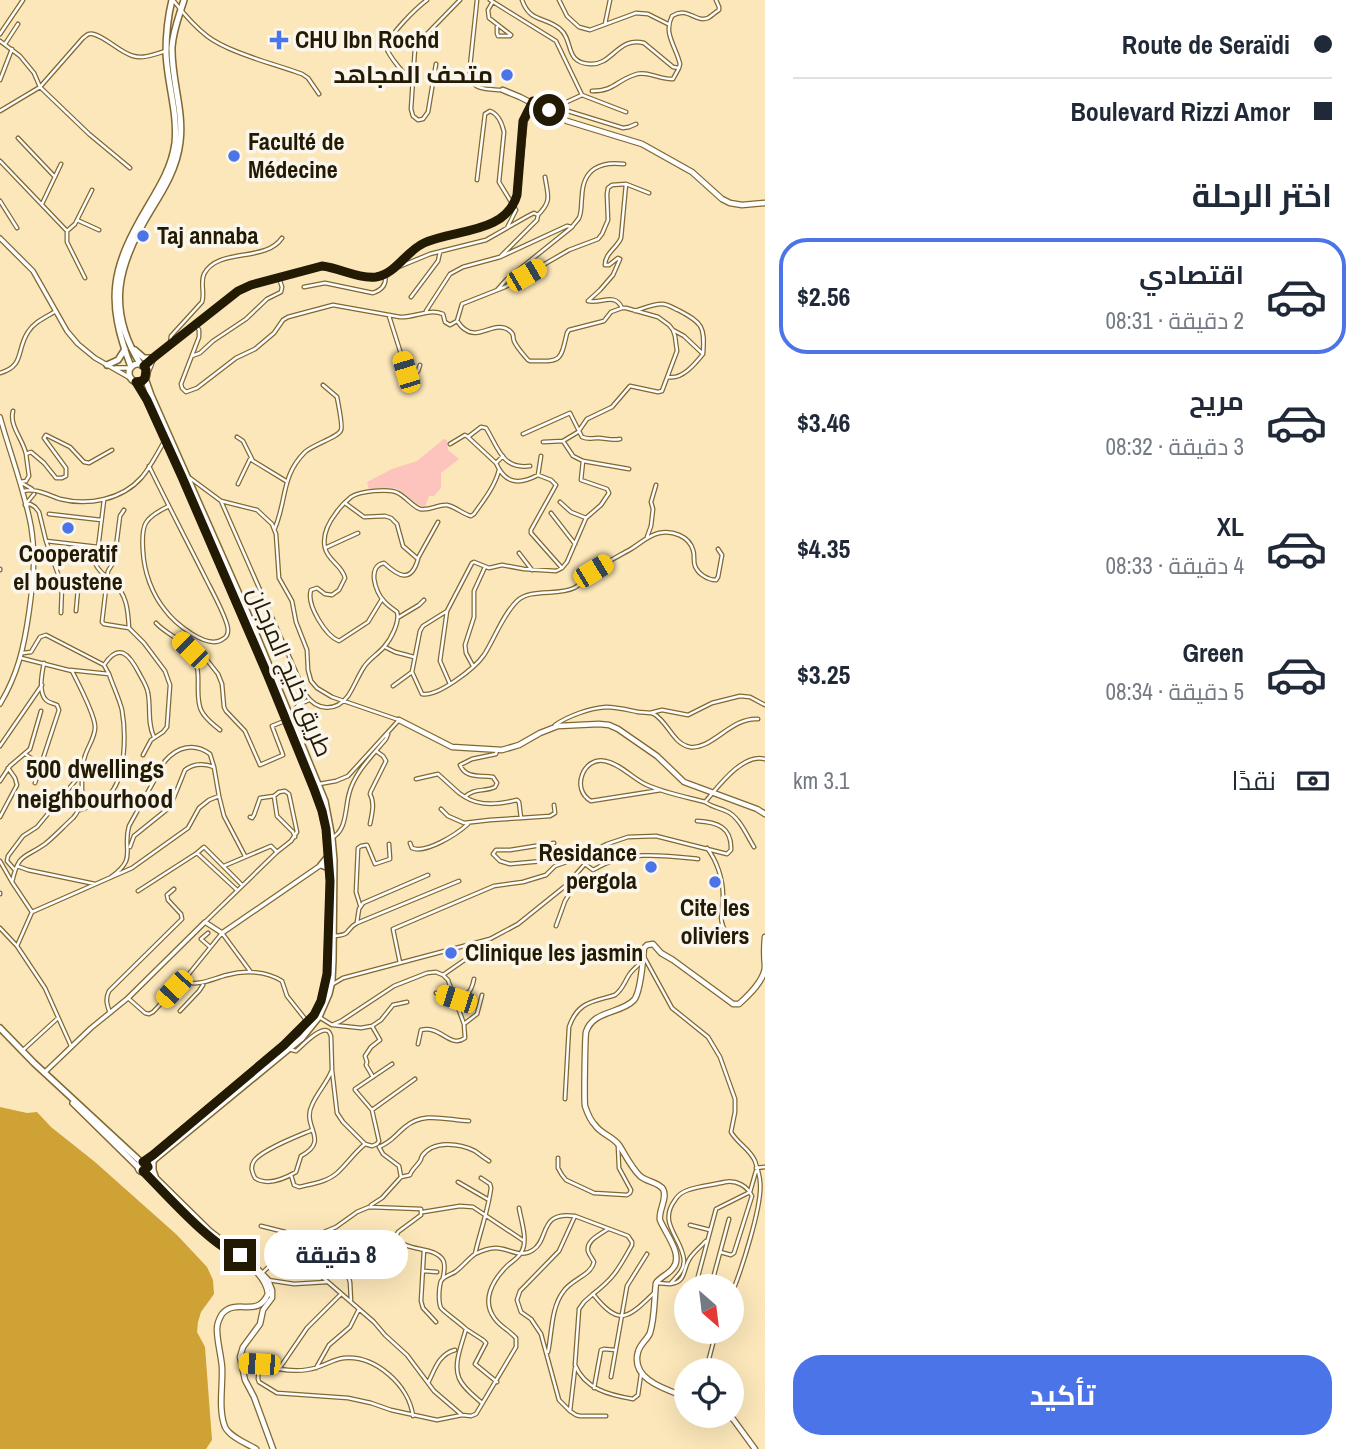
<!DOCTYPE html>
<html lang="ar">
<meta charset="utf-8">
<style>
body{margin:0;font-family:"Archivo Narrow",Cairo,sans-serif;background:#f6f6f7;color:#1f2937;direction:rtl;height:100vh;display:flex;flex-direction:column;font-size:26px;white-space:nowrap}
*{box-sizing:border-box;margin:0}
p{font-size:23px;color:#747a83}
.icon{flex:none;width:38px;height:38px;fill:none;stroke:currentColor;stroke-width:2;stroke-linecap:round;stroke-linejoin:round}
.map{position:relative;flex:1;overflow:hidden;direction:ltr}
.side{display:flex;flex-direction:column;background:#fff;width:595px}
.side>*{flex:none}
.banner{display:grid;align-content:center;height:154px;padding:0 28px;background:#fff}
.needle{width:46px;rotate:152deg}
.tools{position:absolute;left:674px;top:1274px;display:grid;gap:14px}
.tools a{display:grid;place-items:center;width:70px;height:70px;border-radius:50%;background:#fff;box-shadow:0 7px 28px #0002;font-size:35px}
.end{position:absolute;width:32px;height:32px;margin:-16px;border:9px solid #231a04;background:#fff;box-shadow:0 0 0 4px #fff}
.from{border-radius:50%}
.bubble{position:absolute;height:49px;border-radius:24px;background:#fff;box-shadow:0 7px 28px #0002;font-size:23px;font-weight:700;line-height:49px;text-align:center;direction:rtl}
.car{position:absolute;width:21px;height:42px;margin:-21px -10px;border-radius:9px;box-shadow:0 0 5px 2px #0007;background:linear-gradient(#f5c518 24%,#345 0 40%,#f5c518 0 76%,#345 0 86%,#f5c518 0)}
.banner b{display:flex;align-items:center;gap:24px;height:66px;font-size:26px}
.banner b+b{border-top:2px solid #e0e1e3}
.banner i{width:18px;height:18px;background:#1f2937}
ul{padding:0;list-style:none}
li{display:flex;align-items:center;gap:21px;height:116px;margin:0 14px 10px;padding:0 14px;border:4px solid transparent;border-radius:28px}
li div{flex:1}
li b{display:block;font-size:26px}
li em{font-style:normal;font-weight:700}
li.current{border-color:#4a74e7}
li>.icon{width:63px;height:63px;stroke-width:1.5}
h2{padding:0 28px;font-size:32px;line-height:84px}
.pay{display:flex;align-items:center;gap:18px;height:77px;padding:0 28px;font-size:26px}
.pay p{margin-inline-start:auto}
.cta{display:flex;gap:14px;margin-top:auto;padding:14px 28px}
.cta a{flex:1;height:80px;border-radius:28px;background:#4a74e7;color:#fff;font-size:28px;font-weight:700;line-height:80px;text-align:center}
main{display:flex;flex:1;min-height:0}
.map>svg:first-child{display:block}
.green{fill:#fdc4be}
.water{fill:#cea235}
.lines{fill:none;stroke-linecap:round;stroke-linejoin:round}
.minor-casing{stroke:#806832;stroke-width:5}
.tertiary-casing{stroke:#806832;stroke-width:6}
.secondary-casing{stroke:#806832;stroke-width:7}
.primary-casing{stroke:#806832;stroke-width:8}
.minor{stroke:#fff;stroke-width:2.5}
.tertiary{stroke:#fff;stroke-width:3.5}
.secondary{stroke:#fff;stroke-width:4.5}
.primary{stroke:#fff;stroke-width:5}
.route{stroke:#231a04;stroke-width:9}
.poi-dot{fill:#4a74e7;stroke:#fbf6eb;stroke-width:2.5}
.labels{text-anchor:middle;stroke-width:7;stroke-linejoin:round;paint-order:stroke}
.poi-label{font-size:24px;font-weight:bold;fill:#231a04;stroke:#fbf6eb;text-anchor:start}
.street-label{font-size:24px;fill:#231a04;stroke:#fbf6eb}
.neighbourhood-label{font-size:26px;font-weight:bold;fill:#231a04;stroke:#fbf6eb}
</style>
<main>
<section class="side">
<div class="banner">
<b><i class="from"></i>Route de Seraïdi</b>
<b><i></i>Boulevard Rizzi Amor</b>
</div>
<h2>اختر الرحلة</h2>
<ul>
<li class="current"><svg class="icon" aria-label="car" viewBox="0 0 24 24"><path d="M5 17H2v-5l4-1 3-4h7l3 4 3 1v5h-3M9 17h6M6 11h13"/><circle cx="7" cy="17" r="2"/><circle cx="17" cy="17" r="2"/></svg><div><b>اقتصادي</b><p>2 دقيقة · 08:31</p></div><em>$2.56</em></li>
<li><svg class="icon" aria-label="car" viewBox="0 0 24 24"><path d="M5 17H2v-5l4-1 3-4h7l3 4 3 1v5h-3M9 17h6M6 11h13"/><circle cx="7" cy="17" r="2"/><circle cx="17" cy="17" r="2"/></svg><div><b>مريح</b><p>3 دقيقة · 08:32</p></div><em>$3.46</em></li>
<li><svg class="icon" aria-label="car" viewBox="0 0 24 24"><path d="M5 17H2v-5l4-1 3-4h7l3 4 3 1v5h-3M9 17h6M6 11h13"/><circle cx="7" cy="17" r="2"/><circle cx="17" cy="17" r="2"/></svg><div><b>XL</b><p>4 دقيقة · 08:33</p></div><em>$4.35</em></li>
<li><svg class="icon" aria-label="car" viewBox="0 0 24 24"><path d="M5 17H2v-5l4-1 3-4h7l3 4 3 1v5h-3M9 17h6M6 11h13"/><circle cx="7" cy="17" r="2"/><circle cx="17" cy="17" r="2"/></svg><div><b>Green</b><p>5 دقيقة · 08:34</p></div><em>$3.25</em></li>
</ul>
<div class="pay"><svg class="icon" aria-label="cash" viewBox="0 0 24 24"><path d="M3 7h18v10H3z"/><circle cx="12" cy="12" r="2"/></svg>نقدًا<p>3.1 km</p></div>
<div class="cta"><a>تأكيد</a></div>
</section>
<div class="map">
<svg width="765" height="1449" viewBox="0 0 765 1449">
<rect width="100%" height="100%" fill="#fce7ba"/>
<path class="green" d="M444,439L447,440L448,450L459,459L441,473V488L434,496H429L425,507C412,504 405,490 393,488C386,487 376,489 369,490L367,482L392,469L417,461Z"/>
<path class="water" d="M0,1107L27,1113L37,1112L51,1127L95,1162L177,1235L207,1267L213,1280L214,1294L201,1312L198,1322L197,1332L205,1347L212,1440L206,1449H0Z"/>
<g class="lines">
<g class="minor-casing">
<path id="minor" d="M173,0C183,13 194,26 207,36C229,53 275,64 302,74L308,78L319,94
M477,0L469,76C474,91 488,89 501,90
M490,0L556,41L582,95L626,112
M522,0C530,23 545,16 560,29C574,40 564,63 590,64C612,66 618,36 644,43L673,67L679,68
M559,0L567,16L579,27L590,30L636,13L648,14L668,24
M492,3L488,10L489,18L511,35L510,36
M605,24L610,0
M497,26V33L498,36H510
M0,34L23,0
M0,41L20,56L34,73L40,87L89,134L130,168
M5,44L18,24
M436,64L428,112L423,119L418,120L413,116L411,109L415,48L419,42L460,0
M0,80L12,49
M413,81C404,75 389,56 386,47C390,34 415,9 427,0
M592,91C614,91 616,81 634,75C646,70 661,80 673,79L679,68L680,64C676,46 663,34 672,16C688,6 695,23 708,18C710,17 717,11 719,10V7L716,0
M555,107L623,128L629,127L636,124
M549,110L582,95
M0,111L40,87L83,38C87,35 88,33 93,34C106,37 119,52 133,56C144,59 155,54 166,51
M18,138L55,177
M0,161L67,231L75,224L92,190
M477,180L485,114L490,111C498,114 502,123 504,132L499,182L516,210L507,228
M0,201L17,228
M42,204L61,164
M77,220L99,230
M67,231V242L85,278
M501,256L537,220L538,215C552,201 548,196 545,177
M396,268L430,254L486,240L528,216L534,213L538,215
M304,287L325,283L373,293C382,290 387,284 385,274
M497,290L506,280L572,227
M411,297L438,261L440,252
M622,308C615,292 601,304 588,301L600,290L613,275L620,259L618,258L609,265H605C605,253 617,248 621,238L626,184
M426,311L450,274L463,267L500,257L567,226L572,227C574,224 577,221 579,218C582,212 581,202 582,196C583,169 600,161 624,164
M635,311C644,308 653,304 662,304C668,304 673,308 678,310C703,323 705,327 703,354L684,336L673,330
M389,316L408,376L412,377L418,371L420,365
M458,322C460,325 462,328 466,330C479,340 496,319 510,331C515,335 512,335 514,341C517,348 523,354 528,360L530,361C561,361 560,363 567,333L569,330L604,321L611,312L622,308H626L658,317L669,325L673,330L675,336L677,351L662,391L658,392L630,386L612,407L587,419L578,432L563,441L543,442
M196,325L199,330V337L181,384L182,388L186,392L197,388L236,358L255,349L274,333L283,320L288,317L333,305L400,317C415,318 428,308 443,314L445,322L450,325L457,321L462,304L505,287L569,250L598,239L602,234L608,220L607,194L608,188L612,185L626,184L649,193
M170,344L171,336L202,302C205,293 200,283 204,274C218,247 265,263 282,238
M192,356L200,353L213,341L246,319L267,299L281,292L282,287L279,278
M0,373C25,366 16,350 28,332C34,322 46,317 56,311
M668,377C682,380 695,364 703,354
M13,411C9,426 23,439 26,454
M523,434L570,413L582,437C589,440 591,438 598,438C606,438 611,441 620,439
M237,437L243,441L253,461
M468,437L496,463
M563,441L573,456L583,461L629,469
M450,444L465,435L468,437L481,427L486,428C498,447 502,470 530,466
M503,456L496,463C505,484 519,485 538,475L551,480L556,485L531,530V533L562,568
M149,466C168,505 188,543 207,581C212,591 228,620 228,630C228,634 227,637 223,639C207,651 174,622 165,610C152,594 144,572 143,551C141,524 144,518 169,506
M538,475L541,456
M190,478L221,501L257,510L272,524L276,534L279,578L292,601L296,622L307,650L308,670L311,681L317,688L332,697L399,720L348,776L336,781L319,784
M20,482L26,481L29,476L26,454L31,452L44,463L56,478H62L66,476V468L44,438L46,435L70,447L84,462L89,463L112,450
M20,482L32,489
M238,484L250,459L286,481
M23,491C37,488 48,495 60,499C88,506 122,500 142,477C151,466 158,452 165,440
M34,494L25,505L30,504L35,507L39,512L46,541L62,585L61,613
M104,500L96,565C100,573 106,576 112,581C127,594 128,610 129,628
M221,501L306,695C317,711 336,712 348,696C354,687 358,676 364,667C369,659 378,654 384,647C391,639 400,622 397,612C393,609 387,605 384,601C375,592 367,566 384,563C398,576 411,584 418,559L403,546L397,524L391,518L385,516L364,517L345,503
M560,502L571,512L586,518
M124,510L120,516L115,555L113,563L108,571L102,622L104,624L129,628L144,643L165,671L170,685L167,727L163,732L151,740L143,755
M551,513L575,544
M49,514L101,520
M275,528C287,499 281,476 305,452C314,444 339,437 341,430C343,426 338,403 337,397L323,385
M647,537L651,526L653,509L651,502L656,485
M46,541L98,547
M325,548L358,533
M519,553L532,570
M418,558L438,522
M0,570V569
M62,585L68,583L76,584L78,589L76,611
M382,599L368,622L339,641C326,636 306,605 311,590L317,588L325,594L332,595L339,590L345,578C342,565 328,561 325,548C322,535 329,522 336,513C340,507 346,501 351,497C359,491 390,488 398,493C406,497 412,506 420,509C430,511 438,504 447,505C456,507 463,514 471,516L474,514C484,500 495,486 499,470
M447,611L440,661L450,684
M399,617L419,605L424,600
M156,623C168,636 183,638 193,656C203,674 194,694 201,710C205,719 213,724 220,730
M385,647L395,652L414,657
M23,653L31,652L40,637L46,635L104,665L109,674
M191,653L203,655L218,674L222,684L224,707L226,711L245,731L260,765L283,755L272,726L287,720
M21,658L72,671C78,683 94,713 95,726C96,736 88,746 85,756C77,777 89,800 73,818C64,826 55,836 45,844C24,859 19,852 12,882L32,912
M104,665C119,642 129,654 139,673C142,679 147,686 148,693C151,708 147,723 154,737
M473,666L466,653L465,645L474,617V591L485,567
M70,670L109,674C113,686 119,698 122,710C126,733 126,778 109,795C101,803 90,806 80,810
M412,672L420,631L423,626L447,611L472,563L474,562L489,568L502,565L524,569L556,571L562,568L567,562L586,518L601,505L609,493L607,489L581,480L583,461
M393,686L412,672L422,694C438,697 475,668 484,655C495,638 502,616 517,601C530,588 558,596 574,588C582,584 587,576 594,571C606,562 619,556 631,549C641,543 647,536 659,533C672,530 689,536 693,550C695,555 693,561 695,566C698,574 708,580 716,580L718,577L722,555L718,549
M289,713L294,711L298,705L309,700
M650,713L662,710L688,715L712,703L740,696L750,697L765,705
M555,725C568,716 590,708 606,707C617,707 628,710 638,712C643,713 650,712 654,714C668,722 673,744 690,747C712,750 731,717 758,719
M0,746L42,685
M497,750L496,754L472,759L460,765C466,779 480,775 493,777L497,783L495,787C485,792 473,788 465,797C481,807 500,804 517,800L519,802L521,818L550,816L555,813L554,805
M25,754L40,764
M416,779L438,774L459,793L465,797
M0,781L10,766L30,749L41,711
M35,783L59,710L57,705C53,703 49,703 46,700C38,692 42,673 44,663
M661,790L591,801C570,789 584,756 605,761C621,764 633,779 647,785C665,793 686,797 705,802C718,787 742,753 765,759
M274,796L277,816L293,832L295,837
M705,802C714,808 717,807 726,811C739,816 747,836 754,847
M441,809L448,816L464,823L490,820L521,818
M0,817L17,785L15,778L8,768
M370,824C372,814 375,803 370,794L371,791L386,761L383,756L376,751
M331,838C347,832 345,808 349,794C354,773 372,756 386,739L388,734
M410,843L412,848C426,854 457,834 468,824
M554,843L510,850H496L493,854L500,861L510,864L554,860L576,855L584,856L587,861L585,864L569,882
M130,847L134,836L170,807L185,770C194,763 203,763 214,767
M707,848C717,861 723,879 723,896C723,911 717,920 727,933
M0,861L12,882
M585,864L593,870C625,850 662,855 698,859
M17,866L28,870L95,884
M224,866L271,846L277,852
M15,870L7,861L8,856L23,836L37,827L81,774
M111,877C138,858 122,850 129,826L165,761C177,747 194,742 210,754L214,767L219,796
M237,890L197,853L204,847L242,885
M138,891L197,853
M0,893V894
M360,905L356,892L358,848L361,846L367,845L375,864L390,859L389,844
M205,922L277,852L291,841L297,832L289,794L285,791L279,792L274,796L260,798L254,815L252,818L250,817
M357,922L359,909L363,903L428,875
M0,928L17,946L45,988L71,1046
M208,933L201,939L210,947
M333,936C353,935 344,930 357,923L459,881
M17,946L32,912L132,868L188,828L199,808L209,800L219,796L224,816L245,856
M643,955L672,1008L708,1037L720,1057L735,1099V1112L731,1132C737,1143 750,1149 755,1161C757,1167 760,1176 760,1182C763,1204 741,1271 732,1293
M400,963L393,929L494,886L523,882L546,875L555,866L584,856L607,844L628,837L656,836L727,854L731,850C732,827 717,822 697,821
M443,975L466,959
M182,981C199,987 211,979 227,975C245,970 266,971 282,981L287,996L306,1020
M333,984L343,978L490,939L518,924L569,883H571L573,888L565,901L556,926
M436,993L456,999C469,993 471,993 474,979
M128,998L145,1013L149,1014L153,1012L188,975L222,933L250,971
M180,1011L199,991L203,985
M110,1013C107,1005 105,999 109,991L182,919L181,914L168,900L167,895L174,889
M319,1017L332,1025L341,1021L394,986L427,973L436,972L443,975L448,980L464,1024L465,1038C450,1049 441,1025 421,1030L418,1044
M464,1024L477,1014L482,995
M333,1025L361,1028L372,1026L381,1020L393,1005L407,1002
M372,1026L380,1040L371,1047L365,1056L367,1062L366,1065L373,1077
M288,1049L296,1051C302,1046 320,1026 328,1031C330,1032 330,1035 331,1036L332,1070L337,1113L343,1122L365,1144L372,1146L377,1144L379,1141L372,1110L355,1090V1089L392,1064
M22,1051L58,1018
M565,1099L569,1027C578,1001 593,1002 615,995C623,989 624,983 629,975C632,970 638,966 642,961
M372,1110L415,1079
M312,1130C298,1136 261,1150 254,1161C250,1167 252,1172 255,1178C267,1186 284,1179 296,1172L301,1156C331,1140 301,1127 312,1105C317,1093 327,1083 332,1070
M379,1147C393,1141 394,1136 405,1127C424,1111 446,1120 469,1121
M558,1158V1168L562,1175L566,1180L594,1193L627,1195L630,1193L631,1190L619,1168L618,1146
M756,1168L765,1167
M291,1175L294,1185L299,1187C311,1184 327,1182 337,1173C346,1165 354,1153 365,1144
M401,1177L410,1175C412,1169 417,1166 420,1161C421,1160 421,1158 422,1156C433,1140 459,1143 475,1151C479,1154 484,1158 489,1161
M458,1182L489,1200
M371,1205L382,1198L401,1177L399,1166L383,1154L379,1147
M423,1212L460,1206L473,1207L524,1241
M690,1225L710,1230
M261,1226L285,1232L283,1250
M305,1249L311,1264L321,1276L374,1322L385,1335L407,1355L428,1383
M424,1250L421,1301L423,1308L436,1322
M475,1254C480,1232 488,1211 491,1188L490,1184L481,1178
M424,1271L437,1272
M262,1273L276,1260L283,1250L308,1248L317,1235L336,1227L357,1212L369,1207L421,1209V1215L398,1232L396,1237C406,1253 433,1245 443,1260C446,1265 444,1272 443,1278
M268,1280L294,1284L327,1282
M657,1283L670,1284C676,1277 684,1271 684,1261C683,1238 657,1224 675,1200C678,1195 682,1192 688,1190C699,1186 713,1185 725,1182C737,1180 747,1186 752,1196L734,1253L731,1255L720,1252
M670,1284C687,1282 682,1270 690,1258C694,1252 701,1246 706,1241
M696,1284L716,1209L750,1192L756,1171
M711,1286L729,1219
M351,1301L350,1282L342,1257L343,1253L366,1236L396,1235
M466,1329C460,1323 444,1312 441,1308C438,1302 439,1287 441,1281C444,1276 450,1275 455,1272C462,1267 468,1259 475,1254C481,1251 490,1248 496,1248C509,1248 520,1259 533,1250C550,1239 538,1211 575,1216L628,1236L632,1242V1245C619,1268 615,1277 593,1294
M455,1350C439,1354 435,1369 428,1383L434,1391L462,1415
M548,1352C552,1333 551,1308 563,1292C571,1279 591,1276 594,1262C592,1258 589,1255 588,1251C586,1240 601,1234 608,1229
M241,1363L259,1364L258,1379L259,1382L277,1393L348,1398L371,1403L391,1410L437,1420L462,1415L471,1416L476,1414L516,1347V1338C510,1331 501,1327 495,1319C481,1301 492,1281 507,1266C512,1261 519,1258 522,1251C528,1240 521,1220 519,1208
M259,1364C278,1370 299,1374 318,1367C327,1364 335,1359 344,1358C375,1355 409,1385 413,1416
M316,1368L329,1345L350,1327L359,1309
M575,1368L570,1411L576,1415L580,1416H606
M279,1369L307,1328L341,1294
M706,1370L716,1332
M641,1374L638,1395L633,1399C609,1395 585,1389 575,1365L579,1309L584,1302L593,1294C620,1328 628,1318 655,1292
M611,1377L627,1286L647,1254
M594,1388L601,1350L604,1349L615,1350
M482,1403C474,1396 463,1388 459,1378C453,1364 462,1344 466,1329L483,1340L486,1343L475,1364L497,1382
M570,1411L559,1400L541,1334L531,1319L521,1312L517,1300L520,1291L559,1251L575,1216"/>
</g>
<g class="tertiary-casing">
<path id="tertiary" d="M0,238L33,271L67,331L78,344L95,358L132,379
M144,366L238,291L251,285L322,266C339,268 358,279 375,277C394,275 403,255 418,246C449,227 500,238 517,198L525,121L535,103
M115,368H131
M147,375L153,360
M0,417C10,453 24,489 31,526C36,555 33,584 29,612C24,647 18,674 0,704
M44,1073L91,1028L128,998L205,922L222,933L321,865"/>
</g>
<g class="secondary-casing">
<path id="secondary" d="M503,90L520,97L567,121L642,144L692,172L722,199L730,203L742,205L765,203
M399,720L452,747L502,750L519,745L540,733L558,726L599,724L609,725L618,729L657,756L684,782L757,809L765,814
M143,1171L206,1234L235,1255H241L244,1254L243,1247L223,1241L210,1231L147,1169
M244,1248L248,1252L252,1263L268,1280L272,1290V1298L263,1310L260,1324L243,1347L240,1357L245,1380L254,1397L273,1449
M236,1255C249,1265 266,1276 268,1294C257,1319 237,1297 222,1314C219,1319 217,1323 217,1329C217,1342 221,1354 222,1367C223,1386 218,1409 225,1427C230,1437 246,1443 256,1449
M686,1397C668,1390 630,1380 638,1352C640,1344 647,1340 650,1333C655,1317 654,1299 656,1283C661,1276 668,1275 673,1268C684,1255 665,1233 660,1220C658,1211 668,1198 663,1189C658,1182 647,1182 640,1176C631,1167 626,1156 619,1145C612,1136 601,1134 595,1125C591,1121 587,1112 585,1106C584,1100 585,1038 586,1032C593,1010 621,1014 634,1000C641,992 643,959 644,948L647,945L653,944L661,953L673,960L729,1001L733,1004H739C749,995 765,980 765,966C764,956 764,947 765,937
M728,1416L733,1419L755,1449"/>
</g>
<g class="primary-casing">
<path id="primary" d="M135,350L144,358H153
M129 373a9 9 0 1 1 18 0a9 9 0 1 1-18 0Z
M107,365L118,360L125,349
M141,365C105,308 118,264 151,210C164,189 177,168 180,142C184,110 171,79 172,47C173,31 179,16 184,0
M131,367C105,299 111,268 148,206C160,186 172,166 175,143C178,112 167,83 166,53C166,36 168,16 172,0
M145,378L151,395L247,612L325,801L332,838L334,860L333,960L332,981L329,994L319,1017L302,1038L155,1159L148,1167
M137,382L147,400L182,477L287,720L314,789L322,811L326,829L330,881L327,974L321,1001L314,1015L284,1045L153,1155L143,1162
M329,855L321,865L329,868
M0,1028L34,1063L141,1162
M73,1103L138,1167
M153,1162V1170L155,1176
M138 1167a5 5 0 1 1 10 0a5 5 0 1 1-10 0Z"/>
</g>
<use href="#minor" class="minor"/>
<use href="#tertiary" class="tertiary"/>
<use href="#secondary" class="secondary"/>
<use href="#primary" class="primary"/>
</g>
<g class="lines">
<path class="route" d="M240,1255C216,1251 163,1191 143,1171L148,1167L146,1163L143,1162L153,1155L284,1045L314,1015L321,1001L327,974L330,881L326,829L322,811L314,789L268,676L182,477L147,400L136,382L142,381L145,378L146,370L144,366L153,358L238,291L251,285L322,266C340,268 358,279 376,277C396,274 406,251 424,243C454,229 506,234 517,195L523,121L533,101L549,110"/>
</g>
<g class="poi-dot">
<path d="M275.5 29.5h7v7h7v7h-7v7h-7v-7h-7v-7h7z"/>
<circle cx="507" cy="75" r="7"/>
<circle cx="234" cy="156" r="7"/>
<circle cx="143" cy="236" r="7"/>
<circle cx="68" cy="528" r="7"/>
<circle cx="651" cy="867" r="7"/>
<circle cx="715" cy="882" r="7"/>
<circle cx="451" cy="953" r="7"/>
</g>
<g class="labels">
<g class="poi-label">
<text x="295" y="48">CHU Ibn Rochd</text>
<text x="493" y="83" text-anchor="end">متحف المجاهد</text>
<text x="248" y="150">Faculté de<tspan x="248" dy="28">Médecine</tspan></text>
<text x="157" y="244">Taj annaba</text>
<text x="68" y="562" text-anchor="middle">Cooperatif<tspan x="68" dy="28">el boustene</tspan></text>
<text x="637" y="861" text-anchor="end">Residance<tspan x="637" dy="28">pergola</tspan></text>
<text x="715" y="916" text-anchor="middle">Cite les<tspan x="715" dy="28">oliviers</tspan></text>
<text x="465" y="961">Clinique les jasmin</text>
</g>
<g class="street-label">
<text transform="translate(290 672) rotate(67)" y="8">طريق خليج المرجان</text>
</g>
<g class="neighbourhood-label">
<text x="95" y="778">500 dwellings<tspan x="95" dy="30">neighbourhood</tspan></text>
</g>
</g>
</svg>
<div class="tools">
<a><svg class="needle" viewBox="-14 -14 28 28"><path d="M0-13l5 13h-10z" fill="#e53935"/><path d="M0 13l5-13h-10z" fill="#747a83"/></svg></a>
<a><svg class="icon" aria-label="locate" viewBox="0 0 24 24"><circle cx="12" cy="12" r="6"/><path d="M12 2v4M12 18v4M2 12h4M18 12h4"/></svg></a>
</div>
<i class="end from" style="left:549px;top:110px"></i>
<i class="end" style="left:240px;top:1255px"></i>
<div class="bubble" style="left:264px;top:1230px;width:144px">8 دقيقة</div>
<i class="car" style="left:526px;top:275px;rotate:60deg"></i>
<i class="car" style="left:406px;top:372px;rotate:343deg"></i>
<i class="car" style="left:593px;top:571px;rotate:59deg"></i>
<i class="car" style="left:190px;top:650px;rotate:315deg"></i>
<i class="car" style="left:174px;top:989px;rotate:223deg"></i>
<i class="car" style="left:456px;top:999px;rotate:288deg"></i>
<i class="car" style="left:259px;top:1364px;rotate:273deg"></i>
</div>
</main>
